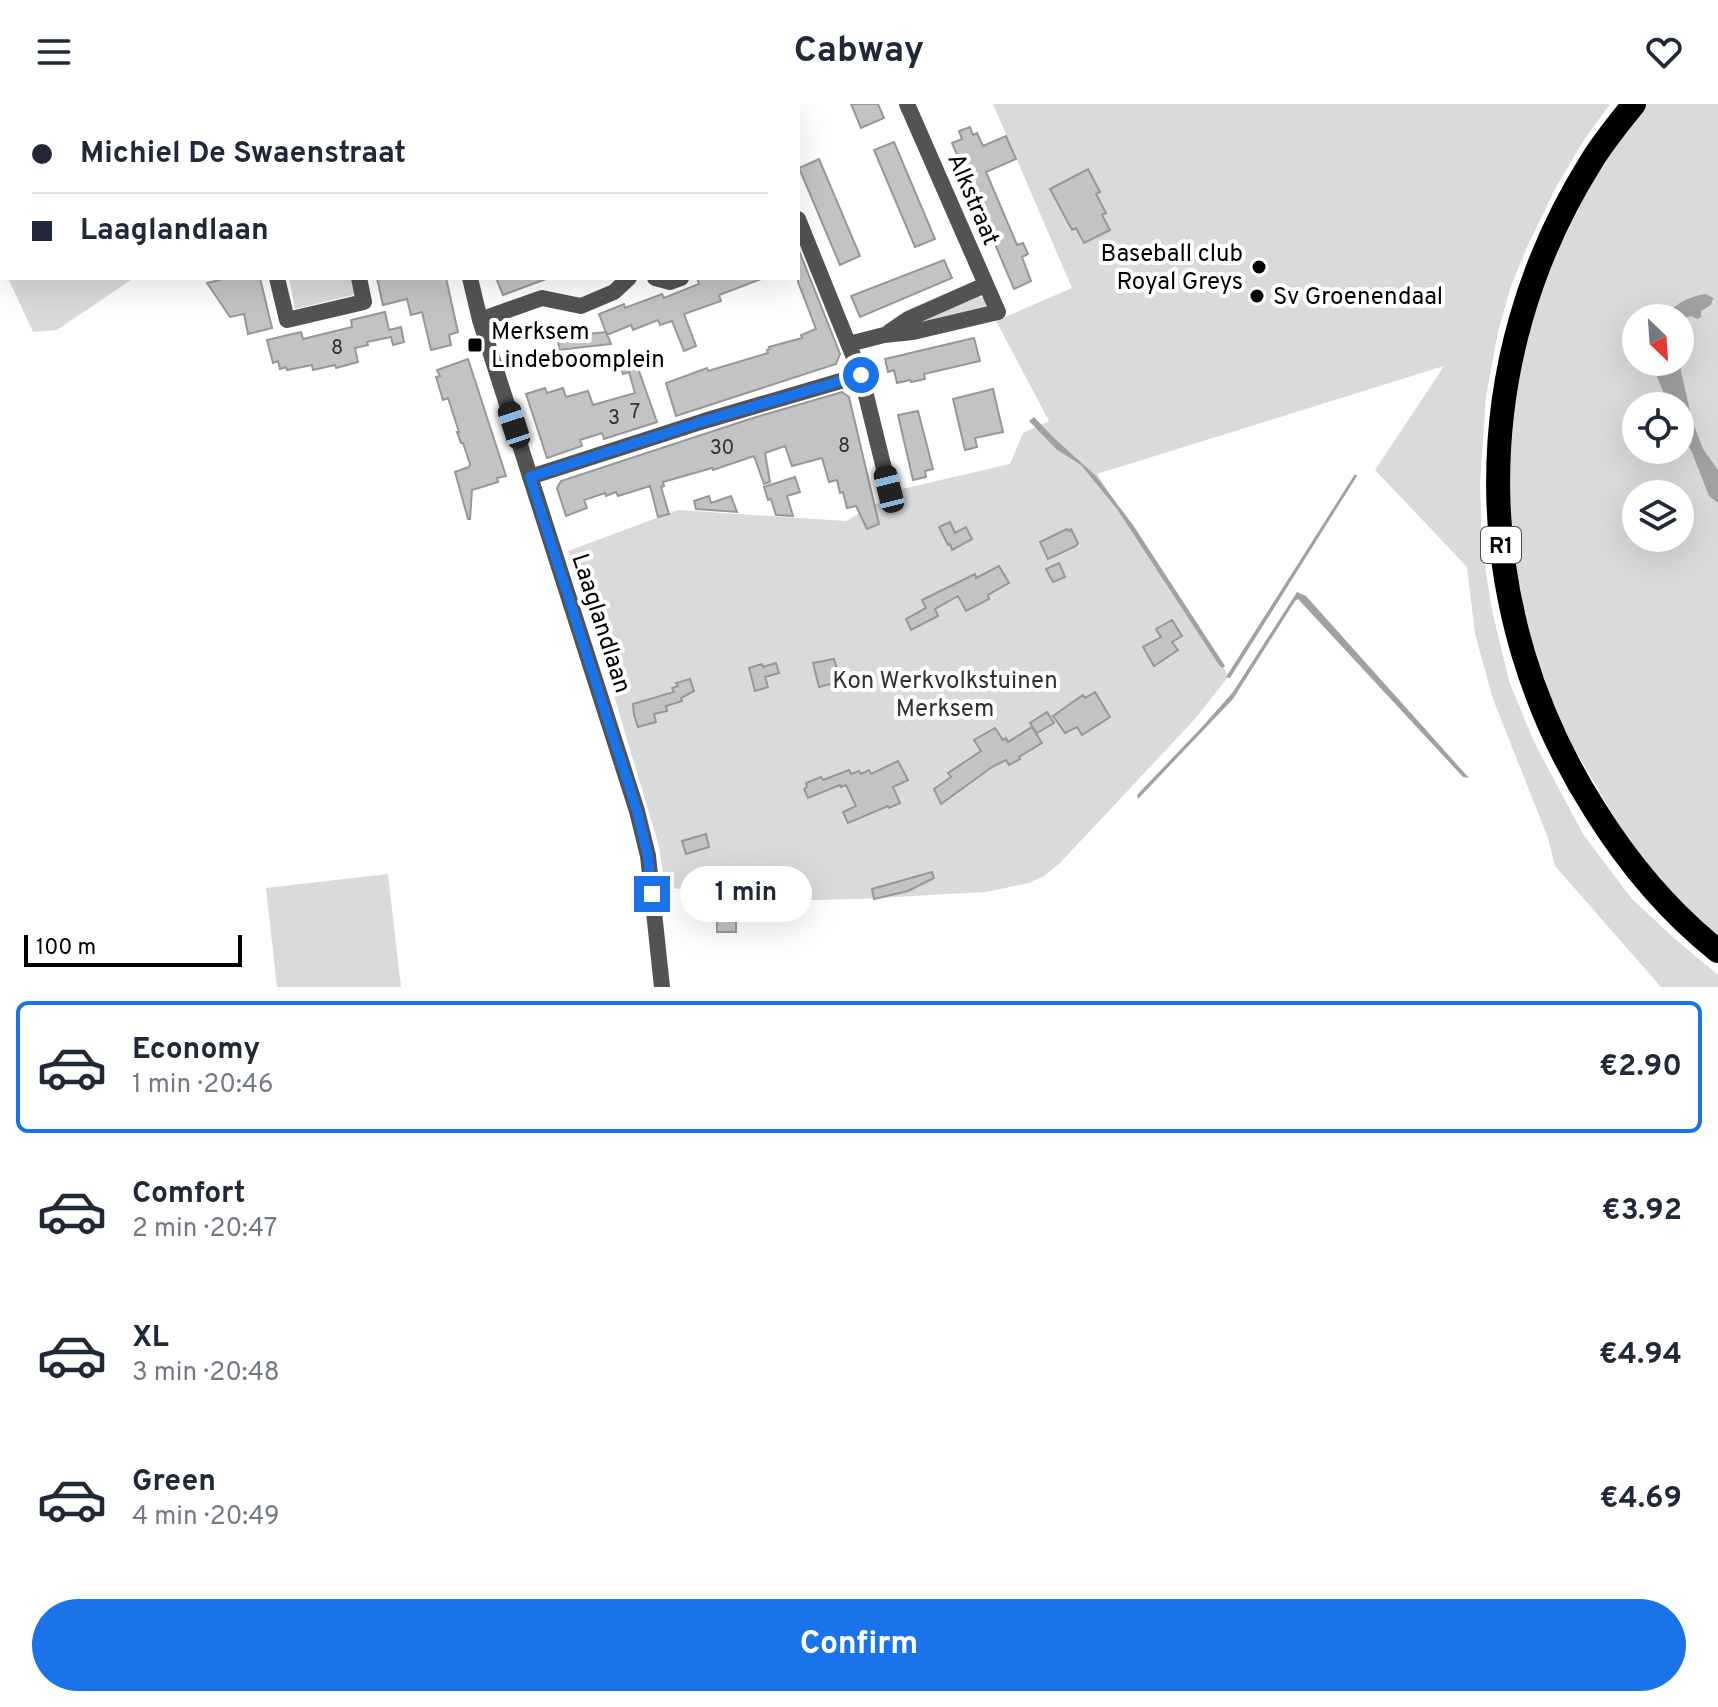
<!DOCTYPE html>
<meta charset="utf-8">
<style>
body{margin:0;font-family:Overpass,sans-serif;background:#f2f2f3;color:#1f2937;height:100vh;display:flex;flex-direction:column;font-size:30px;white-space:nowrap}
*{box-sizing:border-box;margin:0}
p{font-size:26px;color:#747a83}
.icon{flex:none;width:44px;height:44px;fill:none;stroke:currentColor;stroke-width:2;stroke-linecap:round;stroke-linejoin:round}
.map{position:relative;height:883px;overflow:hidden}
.sheet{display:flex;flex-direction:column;background:#fff;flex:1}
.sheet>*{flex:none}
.guide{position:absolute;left:0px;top:0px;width:800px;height:176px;box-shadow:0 8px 32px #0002;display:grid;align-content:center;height:176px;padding:0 32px;background:#fff}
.needle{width:52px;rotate:155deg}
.buttons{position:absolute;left:1622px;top:200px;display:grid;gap:16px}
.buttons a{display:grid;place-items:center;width:72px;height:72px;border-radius:50%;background:#fff;box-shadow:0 8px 32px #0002;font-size:40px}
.scale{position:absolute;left:24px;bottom:20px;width:218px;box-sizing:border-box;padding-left:8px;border:4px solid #000;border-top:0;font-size:22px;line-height:28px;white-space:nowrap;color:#000;-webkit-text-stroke:6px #fff;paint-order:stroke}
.end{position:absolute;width:36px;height:36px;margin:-18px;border:10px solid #1a73e8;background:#fff;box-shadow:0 0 0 4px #fff}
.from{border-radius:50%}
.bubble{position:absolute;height:56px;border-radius:28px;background:#fff;box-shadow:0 8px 32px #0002;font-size:26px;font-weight:700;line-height:56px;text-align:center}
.car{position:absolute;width:24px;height:48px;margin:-24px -12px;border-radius:10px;box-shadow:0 0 6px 2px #0007;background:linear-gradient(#222 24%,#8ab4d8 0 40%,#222 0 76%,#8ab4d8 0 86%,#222 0)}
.guide b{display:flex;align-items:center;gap:28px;height:76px;font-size:30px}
.guide b+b{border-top:2px solid #e0e1e3}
.guide i{width:20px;height:20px;background:#1f2937}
ul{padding:14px 0 0;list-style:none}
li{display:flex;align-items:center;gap:24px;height:132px;margin:0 16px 12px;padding:0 16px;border:4px solid transparent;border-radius:12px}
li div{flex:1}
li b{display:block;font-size:30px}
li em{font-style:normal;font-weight:700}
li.selected{border-color:#1a73e8}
li>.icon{width:72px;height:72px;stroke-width:1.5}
.primary-button{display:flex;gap:16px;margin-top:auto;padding:16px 32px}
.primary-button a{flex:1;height:92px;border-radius:48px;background:#1a73e8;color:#fff;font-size:32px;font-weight:700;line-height:92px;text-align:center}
header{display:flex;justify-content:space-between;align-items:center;height:104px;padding:0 32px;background:#fff;font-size:36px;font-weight:700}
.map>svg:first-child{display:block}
.green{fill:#dadada;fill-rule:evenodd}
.water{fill:#a1a1a1}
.building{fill:#c3c3c3;stroke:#979797;stroke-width:2}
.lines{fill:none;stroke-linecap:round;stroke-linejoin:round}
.street{stroke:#535353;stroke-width:16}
.highway{stroke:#000;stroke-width:24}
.route{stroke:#1a73e8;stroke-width:10}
.poi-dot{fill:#000;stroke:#fff;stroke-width:3}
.labels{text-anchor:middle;stroke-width:8;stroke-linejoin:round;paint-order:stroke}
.number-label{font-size:20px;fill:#313131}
.shield{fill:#fff;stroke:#4c4c4c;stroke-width:2}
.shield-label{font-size:22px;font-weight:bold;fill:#000}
.street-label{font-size:24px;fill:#000;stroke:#fff}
.poi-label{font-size:24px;fill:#000;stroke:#fff;text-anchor:start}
.park-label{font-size:24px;fill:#313131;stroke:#fff}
</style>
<header><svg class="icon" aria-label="menu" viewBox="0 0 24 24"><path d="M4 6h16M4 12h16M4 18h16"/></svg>Cabway<svg class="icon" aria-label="heart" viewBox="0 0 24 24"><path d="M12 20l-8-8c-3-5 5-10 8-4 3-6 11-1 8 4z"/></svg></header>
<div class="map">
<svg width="1718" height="883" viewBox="0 0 1718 883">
<rect width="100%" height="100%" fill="#fff"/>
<path class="green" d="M0,0H145L149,2H2V166L0,167Z
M993,0H1610L1584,36L1556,83L1528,141L1511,182L1498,228L1486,293L1480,379L1482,443L1492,506L1509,577L1534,638L1583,730L1632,795L1674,834L1718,871V883H1661L1555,762L1548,734L1493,595L1475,530L1467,463L1375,366L1444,262L1097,370L1229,572L1194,616L1060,759L1044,772L1029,779L986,788L859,795L766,797L665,783L659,742L600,545L568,447L678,406L846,417L902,385L1010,360L1023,329L1049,317L996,217L1072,184Z
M1643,0H1718V831L1697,816L1634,747L1559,618L1524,514L1509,442V354L1515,285L1531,214L1559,144L1600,61ZM1636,214H1680V258H1636ZM1636,302H1680V346H1636ZM1636,390H1680V434H1636Z
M8,174H134L57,226L33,228Z
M289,174H354L357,190L295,205Z
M978,192L985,195L986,204L913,220Z
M388,770L401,883H277L266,784Z"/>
<path class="water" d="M1706,190L1713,194L1711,201L1701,207V213L1697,215L1691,212L1680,215L1661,214C1673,202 1688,192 1706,190Z
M1651,258H1679L1692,316L1703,345L1718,366V399L1709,392L1691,346L1680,330V302H1669Z
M1034,313L1053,333L1096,372L1133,421L1225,562L1222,564L1219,561L1117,405L1081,361L1056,345L1029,317Z
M1355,370L1357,372L1230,574L1226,573Z
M1297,488L1306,492L1469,674L1463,673L1298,495L1295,497L1233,595L1138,695L1137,691L1201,624L1233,588Z"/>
<path class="building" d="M851,0H878L884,14L861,24Z
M970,23L973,31L977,29L983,42L1006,32L1016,55L986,68L1017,141L1023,139L1028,150L1022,153L1031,177L1014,185L952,39L962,35L959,27Z
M894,38L935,135L915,143L874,46Z
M819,55L860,152L840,161L799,64Z
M1088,65L1100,88L1096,90L1106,109L1102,111L1110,126L1084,139L1076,124L1072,126L1050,85Z
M798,144L840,250L836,260L676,312L666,279L707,264L708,267L768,249L767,246L770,245L769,243L802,234L801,231L816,225L798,178Z
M944,156L952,174L860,213L851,192Z
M219,174H260L272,224L248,230L244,210L230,213L207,179L220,176Z
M377,174H446L458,228L449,231L451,241L431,246L422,208L411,211L407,195L383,201Z
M496,174H545L546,175L503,191Z
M697,174L761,175L719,191L721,197L684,210L696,242L684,247L672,217L660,221L658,216L633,226L631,221L607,231L599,210L624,200L625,204L662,190L664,194L699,180Z
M385,208L389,226L401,223L404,238L393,241L391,233L367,238L368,241L355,244L358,258L336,264L335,261L313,266L312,261L287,266L286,263L280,265L278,257L273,259L267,236L301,228L303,235L352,223L351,216Z
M606,228L611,240L559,246L558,233Z
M974,234L980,257L924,270L925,275L911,278L910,276L897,279L894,266L888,268L885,255Z
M633,250L657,318L604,335L602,329L580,336L582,342L547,354L526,290L545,284L547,289L563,284L566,293L588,287L593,301L635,289L629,268L623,270L617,255Z
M468,255L506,372L497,374L498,378L472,386L470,415H468L455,368L469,363L470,360L463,339H461L457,328H459L448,294L443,296L436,273L440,272L437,266Z
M993,285L1003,328L975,334L977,343L965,346L953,295Z
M842,288L849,293L879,420L867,425L856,402L847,404L843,388L840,389L837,376L829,378L822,354L792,362L785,342L765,349L770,378L764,380L754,352L713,366L712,364L663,378L664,382L661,383L669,410L658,413L650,382L618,392L616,388L606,392L605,389L584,396L587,404L566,412L557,384L561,377L753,314Z
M918,307L933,365L925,367L926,373L913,376L898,311Z
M795,373L800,388L787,392L793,412L776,411L771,395L768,396L764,383Z
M709,392L711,399L731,392L737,408L696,405L694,397Z
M950,418L955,429L966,423L972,435L952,446L950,440L948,441L939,423Z
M1067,425L1069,427L1071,425L1078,439L1076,442L1048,455L1040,438Z
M1059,459L1065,473L1053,478L1046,465Z
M999,462L1009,479L988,491L989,495L966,507L958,492L935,505L938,512L911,526L906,515L926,504L922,496L975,470L976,474Z
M1172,516L1182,532L1172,538L1178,546L1154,562L1143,543L1161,533L1156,525Z
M834,555L841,577L819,583L813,559Z
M776,559L779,569L765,573L768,583L755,587L749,564L762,560L763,563Z
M690,575L694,587L681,594L682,597L666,602L667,607L654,610L656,618L638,623L634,611L633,600L674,588L672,584L678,582L676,579Z
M1095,588L1110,613L1082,631L1077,623L1065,629L1053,612L1083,591L1085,594Z
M1047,608L1054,619L1037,629L1030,619Z
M1032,623L1042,639L1019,653L1020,655L1009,661L1006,656L992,663L941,700L934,685L951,673L948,669L981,647L974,636L995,624L1003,636L1006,634L1008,638Z
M898,657L908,676L893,683L900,699L889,704L888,702L848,719L843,708L856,702L846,681L841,683L840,681L808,694L804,685L807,683L806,679L821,673L823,676L849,666L851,670L859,667L861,670L869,666L871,670Z
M706,730L709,743L686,750L682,737Z
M932,768L934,774L908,787L874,795L872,785Z
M717,808H736V828H717Z"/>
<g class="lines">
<path class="street" d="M432,0V2
M452,2L462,0
M798,115L861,271L889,385
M277,174L287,216L364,198L359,174
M470,174L480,216L637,707L648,752L662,883
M655,174L670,178L681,174
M480,216L542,194L581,202L614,188L629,174
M889,228L908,215L985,181
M849,240L884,231L913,228L998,208L907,0
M530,373L704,317L861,271"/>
<path class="highway" d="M1634,0C1619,19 1603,38 1591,58C1465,259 1468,507 1595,706C1628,759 1669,808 1718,847"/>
</g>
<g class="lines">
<path class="route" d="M652,790L648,752L637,707L530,373L704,317L861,271"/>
</g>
<g class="poi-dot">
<circle cx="1259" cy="163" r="8"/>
<circle cx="1257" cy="192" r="8"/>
<rect x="467" y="233" width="16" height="16" rx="4"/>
</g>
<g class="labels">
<g class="number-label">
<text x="337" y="250">8</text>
<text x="635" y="314">7</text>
<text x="614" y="320">3</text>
<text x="844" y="348">8</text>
<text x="722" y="350">30</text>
</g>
<rect class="shield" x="1481" y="423" width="40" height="36" rx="6"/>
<g class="shield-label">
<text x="1501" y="449">R1</text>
</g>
<g class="street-label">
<text transform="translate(974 95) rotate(67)" y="8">Alkstraat</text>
<text transform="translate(602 519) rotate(72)" y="8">Laaglandlaan</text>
</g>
<g class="poi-label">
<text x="1243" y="157" text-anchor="end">Baseball club<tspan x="1243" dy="28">Royal Greys</tspan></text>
<text x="1273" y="200">Sv Groenendaal</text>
<text x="491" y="235">Merksem<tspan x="491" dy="28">Lindeboomplein</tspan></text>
</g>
<g class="park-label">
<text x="945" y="584">Kon Werkvolkstuinen<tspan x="945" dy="28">Merksem</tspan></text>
</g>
</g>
</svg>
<div class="buttons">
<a><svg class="needle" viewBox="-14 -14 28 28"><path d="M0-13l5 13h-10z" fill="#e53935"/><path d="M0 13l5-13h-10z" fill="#747a83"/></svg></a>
<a><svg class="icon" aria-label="locate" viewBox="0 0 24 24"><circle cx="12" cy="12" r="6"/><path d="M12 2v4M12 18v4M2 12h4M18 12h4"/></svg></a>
<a><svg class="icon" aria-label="layers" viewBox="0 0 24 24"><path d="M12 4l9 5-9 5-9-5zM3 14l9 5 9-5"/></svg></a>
</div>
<div class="scale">100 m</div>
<i class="end from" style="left:861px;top:271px"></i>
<i class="end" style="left:652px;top:790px"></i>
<div class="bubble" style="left:680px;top:762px;width:132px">1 min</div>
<i class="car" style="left:514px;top:321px;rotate:342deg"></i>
<i class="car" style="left:889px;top:385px;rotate:346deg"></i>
<div class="guide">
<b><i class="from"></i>Michiel De Swaenstraat</b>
<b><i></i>Laaglandlaan</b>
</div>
</div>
<section class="sheet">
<ul>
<li class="selected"><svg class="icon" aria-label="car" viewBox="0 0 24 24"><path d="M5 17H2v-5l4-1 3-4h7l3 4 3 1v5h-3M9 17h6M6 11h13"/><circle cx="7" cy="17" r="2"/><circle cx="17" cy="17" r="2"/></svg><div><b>Economy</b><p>1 min · 20:46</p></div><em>€2.90</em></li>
<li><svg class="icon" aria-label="car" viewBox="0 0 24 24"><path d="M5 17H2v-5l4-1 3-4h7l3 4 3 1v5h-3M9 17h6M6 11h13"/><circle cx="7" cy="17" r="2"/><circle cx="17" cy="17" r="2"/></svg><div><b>Comfort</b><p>2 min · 20:47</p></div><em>€3.92</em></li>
<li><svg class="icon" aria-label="car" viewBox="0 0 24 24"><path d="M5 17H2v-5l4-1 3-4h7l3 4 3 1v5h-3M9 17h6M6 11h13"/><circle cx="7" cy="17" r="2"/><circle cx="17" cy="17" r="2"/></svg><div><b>XL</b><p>3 min · 20:48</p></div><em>€4.94</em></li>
<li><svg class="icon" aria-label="car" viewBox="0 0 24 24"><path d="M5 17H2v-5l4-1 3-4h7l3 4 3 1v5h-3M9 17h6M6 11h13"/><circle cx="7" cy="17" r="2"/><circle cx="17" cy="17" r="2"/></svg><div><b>Green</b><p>4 min · 20:49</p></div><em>€4.69</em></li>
</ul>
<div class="primary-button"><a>Confirm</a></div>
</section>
